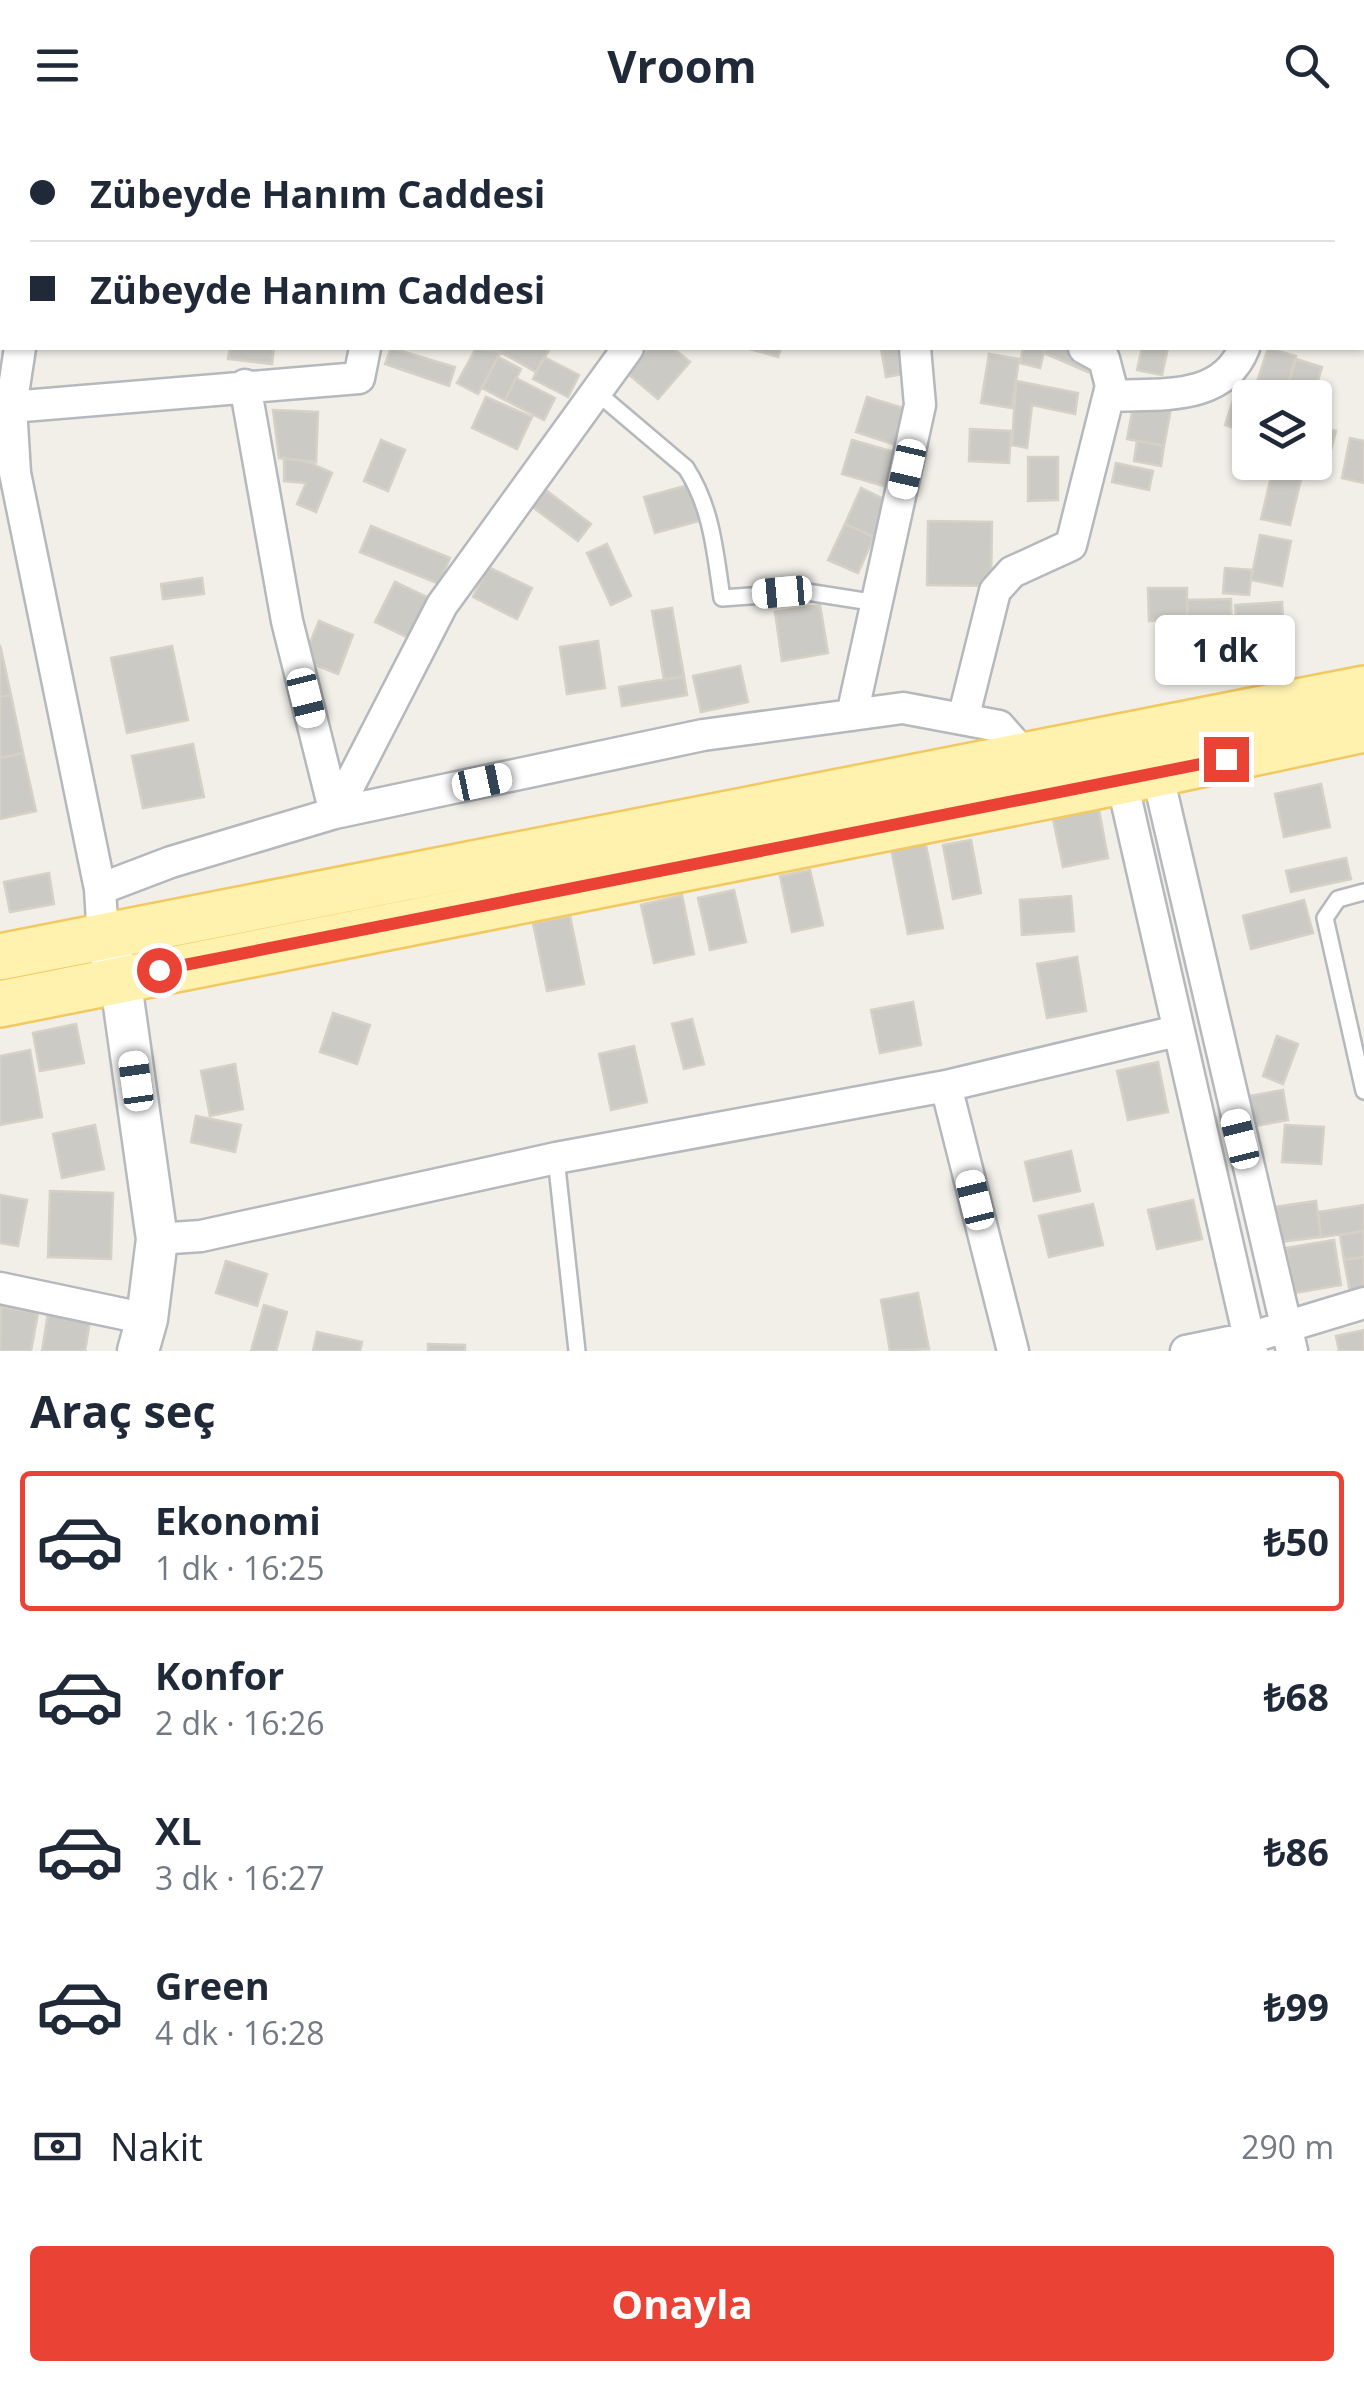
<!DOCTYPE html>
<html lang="tr">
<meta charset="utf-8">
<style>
body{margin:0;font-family:"Open Sans",sans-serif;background:#f6f6f7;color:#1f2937;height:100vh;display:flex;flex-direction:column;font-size:38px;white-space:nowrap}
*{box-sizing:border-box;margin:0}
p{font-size:32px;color:#747a83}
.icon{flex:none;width:55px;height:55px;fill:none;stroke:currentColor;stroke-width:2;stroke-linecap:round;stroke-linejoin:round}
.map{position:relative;height:1221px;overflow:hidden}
.drawer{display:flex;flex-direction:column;background:#fff;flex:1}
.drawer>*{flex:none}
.hud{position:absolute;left:0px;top:0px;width:1365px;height:220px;box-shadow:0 2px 8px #0004;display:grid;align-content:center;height:220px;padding:0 30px;background:#fff}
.fabs{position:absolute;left:1232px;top:250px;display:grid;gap:20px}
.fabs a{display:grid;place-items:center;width:100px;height:100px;border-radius:10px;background:#fff;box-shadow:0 2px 8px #0004;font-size:50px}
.end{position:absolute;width:45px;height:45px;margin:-22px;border:12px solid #ea4335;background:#fff;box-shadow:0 0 0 5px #fff}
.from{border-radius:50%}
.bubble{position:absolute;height:70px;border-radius:10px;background:#fff;box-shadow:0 2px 8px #0004;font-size:32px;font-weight:700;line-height:70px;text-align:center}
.car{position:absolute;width:30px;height:60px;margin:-30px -15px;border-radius:12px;box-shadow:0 0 8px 2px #0007;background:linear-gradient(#fff 24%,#345 0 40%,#fff 0 76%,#345 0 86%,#fff 0)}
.hud b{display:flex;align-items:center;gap:35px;height:95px;font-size:38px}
.hud b+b{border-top:2px solid #e0e1e3}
.hud i{width:25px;height:25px;background:#1f2937}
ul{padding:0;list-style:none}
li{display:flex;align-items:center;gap:30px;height:140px;margin:0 20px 15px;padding:0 10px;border:5px solid transparent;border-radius:10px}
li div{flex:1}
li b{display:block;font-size:38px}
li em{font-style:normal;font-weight:700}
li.active{border-color:#ea4335}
li>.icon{width:90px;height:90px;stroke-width:1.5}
h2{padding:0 30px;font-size:45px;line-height:120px}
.pay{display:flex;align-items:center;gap:25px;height:110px;padding:0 30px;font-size:38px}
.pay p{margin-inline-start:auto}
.cta{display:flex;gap:20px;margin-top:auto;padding:20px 30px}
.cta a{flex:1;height:115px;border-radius:10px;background:#ea4335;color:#fff;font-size:40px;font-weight:700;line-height:115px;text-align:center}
header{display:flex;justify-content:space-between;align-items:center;height:130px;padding:0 30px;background:#fff;font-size:45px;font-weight:700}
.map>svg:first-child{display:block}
.building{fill:#cccac5;stroke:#d6d1c6;stroke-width:2.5}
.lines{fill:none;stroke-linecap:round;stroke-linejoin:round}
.lane-casing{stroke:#b5b8bc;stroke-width:20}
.street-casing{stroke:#b5b8bc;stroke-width:35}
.secondary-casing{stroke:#b6babf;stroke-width:45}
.primary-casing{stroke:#f2c960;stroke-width:50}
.lane{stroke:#fff;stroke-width:15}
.street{stroke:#fff;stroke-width:30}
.secondary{stroke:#fff;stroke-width:40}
.primary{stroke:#fff2af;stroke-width:45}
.route{stroke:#ea4335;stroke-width:12}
</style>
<header><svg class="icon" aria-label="menu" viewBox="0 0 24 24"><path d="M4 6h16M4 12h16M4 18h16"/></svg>Vroom<svg class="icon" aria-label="search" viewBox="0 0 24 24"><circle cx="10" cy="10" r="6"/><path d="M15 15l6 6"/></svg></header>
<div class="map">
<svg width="1364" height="1221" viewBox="0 0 1364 1221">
<rect width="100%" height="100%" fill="#f1efe8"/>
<path class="building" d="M442,0H513L442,2Z
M230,218H274L272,234L228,229Z
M391,218L455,237L449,256L385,234Z
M476,218L501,222L478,264L457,253Z
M493,218H545L549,220L536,242Z
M649,218H673L690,232L658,269L627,243Z
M746,218H781L778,227Z
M910,218L914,242L886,247L881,219Z
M1023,218H1045L1040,238L1020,233Z
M1046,218H1075L1095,226L1088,242L1044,223Z
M1142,218H1168L1162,245L1137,240Z
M1268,218L1296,226L1286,261L1257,252Z
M989,224L1019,229L1012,278L981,273Z
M498,227L521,239L505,270L482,258Z
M544,227L579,245L568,267L533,249Z
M1296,229L1322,237L1313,268L1286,261Z
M516,248L555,268L544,290L505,270Z
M1016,251L1078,263L1075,284L1032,275L1027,318L1012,315Z
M1238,255L1268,265L1250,268V304L1225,295Z
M486,267L532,287L517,319L472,298Z
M867,267L910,280L898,316L856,302Z
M1135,267L1172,273L1164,316L1127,309Z
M273,280L318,282L316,332L279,328Z
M1315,296L1336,301L1325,343L1285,332H1315Z
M970,299L1011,301L1009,333L969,331Z
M1350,308L1364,311V353L1342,348Z
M381,310L405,320L388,361L364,351Z
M852,310L898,323L887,357L842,344Z
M1137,311L1164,316L1161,336L1134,331Z
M1028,327H1058V370L1028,371Z
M284,328L306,331L332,343L316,382L297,374L306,353L284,351Z
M1116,333L1153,341L1149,360L1112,352Z
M1274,334L1303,341L1290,395L1261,389Z
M692,354L703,390L655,403L644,367Z
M543,358L591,394L578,411L530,375Z
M861,358L890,372L874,407L845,394Z
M928,391L992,392L991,456L927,455Z
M845,394L874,407L858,443L828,430Z
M371,396L450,428L439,454L360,422Z
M1260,405L1291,411L1282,456L1251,450Z
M607,414L631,466L611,475L587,423Z
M488,437L532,458L517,489L473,467Z
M1225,438L1252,440L1249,465L1223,463Z
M202,448L204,464L163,469L161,454Z
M395,452L429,468L409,508L375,492Z
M1148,458H1187V490L1149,491Z
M1231,469L1232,506L1188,507L1187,470Z
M1282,472L1285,519L1238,522L1235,475Z
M820,475L828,523L782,531L775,482Z
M672,478L684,546L664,550L652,481Z
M319,491L353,505L338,544L303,530Z
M598,511L605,558L567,564L560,517Z
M0,515L11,565L0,567Z
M172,516L188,590L127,603L111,528Z
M740,536L748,572L701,582L693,546Z
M684,546L687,565L622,576L619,557Z
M11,565L23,623L0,628V567Z
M193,614L204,667L143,678L132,626Z
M23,623L36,681L0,689V628Z
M1321,654L1330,697L1284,707L1275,664Z
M1099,680L1108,728L1063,737L1053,689Z
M924,706L943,798L908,804L890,713Z
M971,710L981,763L953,769L943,715Z
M1346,728L1351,749L1291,762L1286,741Z
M810,740L823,795L792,802L780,746Z
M49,743L54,774L10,782L4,752Z
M734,760L746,812L710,820L698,768Z
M682,765L694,824L654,833L641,775Z
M1071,766L1074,801L1022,805L1020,770Z
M1304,770L1313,803L1251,819L1243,786Z
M570,786L584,854L547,861L533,793Z
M1077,827L1086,881L1047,888L1037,834Z
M913,872L921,915L880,923L871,880Z
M333,883L370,895L357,934L320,922Z
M692,889L704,934L684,939L672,894Z
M76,894L84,933L40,941L33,903Z
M1277,906L1298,914L1283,954L1263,946Z
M634,916L647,972L611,980L599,924Z
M30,920L42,987L0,995V926Z
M1158,932L1168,982L1128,990L1117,941Z
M235,934L243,979L210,986L201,941Z
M1283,960L1288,990L1249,997L1244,967Z
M196,986L241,995L235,1022L191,1012Z
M95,995L104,1039L62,1048L53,1004Z
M1285,995L1324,997L1321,1034L1282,1032Z
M1071,1021L1080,1061L1034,1071L1025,1032Z
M50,1061L113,1063L111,1129L48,1127Z
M0,1065L27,1070L18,1116L0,1113Z
M1193,1070L1202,1109L1157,1119L1148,1080Z
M1316,1071L1321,1107L1279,1112L1274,1077Z
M1093,1074L1103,1115L1049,1127L1039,1086Z
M1364,1075V1101L1321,1107L1318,1082Z
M1364,1101V1127L1344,1130L1340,1105Z
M1334,1110L1341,1155L1294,1163L1286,1118Z
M1364,1127V1159L1350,1162L1344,1130Z
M226,1131L267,1144L257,1176L216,1163Z
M918,1163L929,1219L890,1221L881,1170Z
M264,1175L287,1182L276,1221H251Z
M1,1177L38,1183L31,1221H0Z
M48,1183L90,1191L85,1221H42Z
M1364,1200V1221H1339L1336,1206Z
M317,1202L362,1212L360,1221H313Z
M428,1214L465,1215V1221H428Z"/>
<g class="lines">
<g class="lane-casing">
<path id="lane" d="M594,260L686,338C712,378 715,422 722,468L807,462L877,473
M1364,762L1338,769L1325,788L1364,961
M556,1028L577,1221"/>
</g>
<g class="street-casing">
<path id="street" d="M648,0L650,2
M1152,0L1159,2
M835,2L838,0
M0,29L2,33
M1362,64H1364
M0,187H2
M20,218L11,277L15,343L100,759L103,808
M245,255L287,491L335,683
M1109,266C1158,263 1222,273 1244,218
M11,277L359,248L365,218
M852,585L920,275L915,218
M963,589L995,461L1012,442L1071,415L1111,256L1104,229L1084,218
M1153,625L1292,1221
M1118,634L1252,1221
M335,683L442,475L628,218
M100,759L171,732L335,683L703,605L903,578L999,596L1028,629
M946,956L1013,1221
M157,1109L201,1106L556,1028L946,956L1177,901
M0,1158L147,1189
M1186,1221L1249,1208L1364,1173"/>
</g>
<g class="secondary-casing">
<path id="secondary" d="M109,822L120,847L157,1109L147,1189L138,1221"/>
</g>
<g class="primary-casing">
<path id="primary" d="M0,827L1364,559
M0,874L1122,651L1364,599"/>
</g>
<use href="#lane" class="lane"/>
<use href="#street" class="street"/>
<use href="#secondary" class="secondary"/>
<use href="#primary" class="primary"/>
</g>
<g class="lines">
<path class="route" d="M159,840L1226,629"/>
</g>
</svg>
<div class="fabs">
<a><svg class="icon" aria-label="layers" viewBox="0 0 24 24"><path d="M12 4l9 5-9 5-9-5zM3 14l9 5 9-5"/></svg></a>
</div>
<i class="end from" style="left:159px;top:840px"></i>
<i class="end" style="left:1226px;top:629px"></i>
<div class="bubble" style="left:1155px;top:485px;width:140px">1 dk</div>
<i class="car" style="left:907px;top:339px;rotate:193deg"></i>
<i class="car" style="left:782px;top:462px;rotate:265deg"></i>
<i class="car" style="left:306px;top:568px;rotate:166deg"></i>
<i class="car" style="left:482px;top:652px;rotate:78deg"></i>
<i class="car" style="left:136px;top:951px;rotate:352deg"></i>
<i class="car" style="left:1240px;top:1009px;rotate:346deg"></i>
<i class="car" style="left:975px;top:1070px;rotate:346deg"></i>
<div class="hud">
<b><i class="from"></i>Zübeyde Hanım Caddesi</b>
<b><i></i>Zübeyde Hanım Caddesi</b>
</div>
</div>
<section class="drawer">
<h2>Araç seç</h2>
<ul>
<li class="active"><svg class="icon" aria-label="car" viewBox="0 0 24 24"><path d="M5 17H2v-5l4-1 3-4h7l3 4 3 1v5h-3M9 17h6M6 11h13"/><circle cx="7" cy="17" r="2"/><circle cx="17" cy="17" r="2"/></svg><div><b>Ekonomi</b><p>1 dk · 16:25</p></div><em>₺50</em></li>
<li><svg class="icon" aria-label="car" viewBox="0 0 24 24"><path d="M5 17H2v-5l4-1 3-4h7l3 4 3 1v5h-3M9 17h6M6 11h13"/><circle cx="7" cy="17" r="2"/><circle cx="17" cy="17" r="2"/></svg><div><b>Konfor</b><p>2 dk · 16:26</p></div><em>₺68</em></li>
<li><svg class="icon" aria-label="car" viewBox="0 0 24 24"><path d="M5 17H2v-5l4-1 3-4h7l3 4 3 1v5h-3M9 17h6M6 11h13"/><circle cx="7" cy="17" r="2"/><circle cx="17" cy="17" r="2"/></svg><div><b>XL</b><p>3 dk · 16:27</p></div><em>₺86</em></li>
<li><svg class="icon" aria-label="car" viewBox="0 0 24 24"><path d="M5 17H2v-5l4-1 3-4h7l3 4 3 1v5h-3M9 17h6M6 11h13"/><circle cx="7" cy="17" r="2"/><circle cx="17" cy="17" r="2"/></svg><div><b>Green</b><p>4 dk · 16:28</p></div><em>₺99</em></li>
</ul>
<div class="pay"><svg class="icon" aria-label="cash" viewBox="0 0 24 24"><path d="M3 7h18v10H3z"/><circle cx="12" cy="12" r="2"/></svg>Nakit<p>290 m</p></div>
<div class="cta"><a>Onayla</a></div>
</section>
